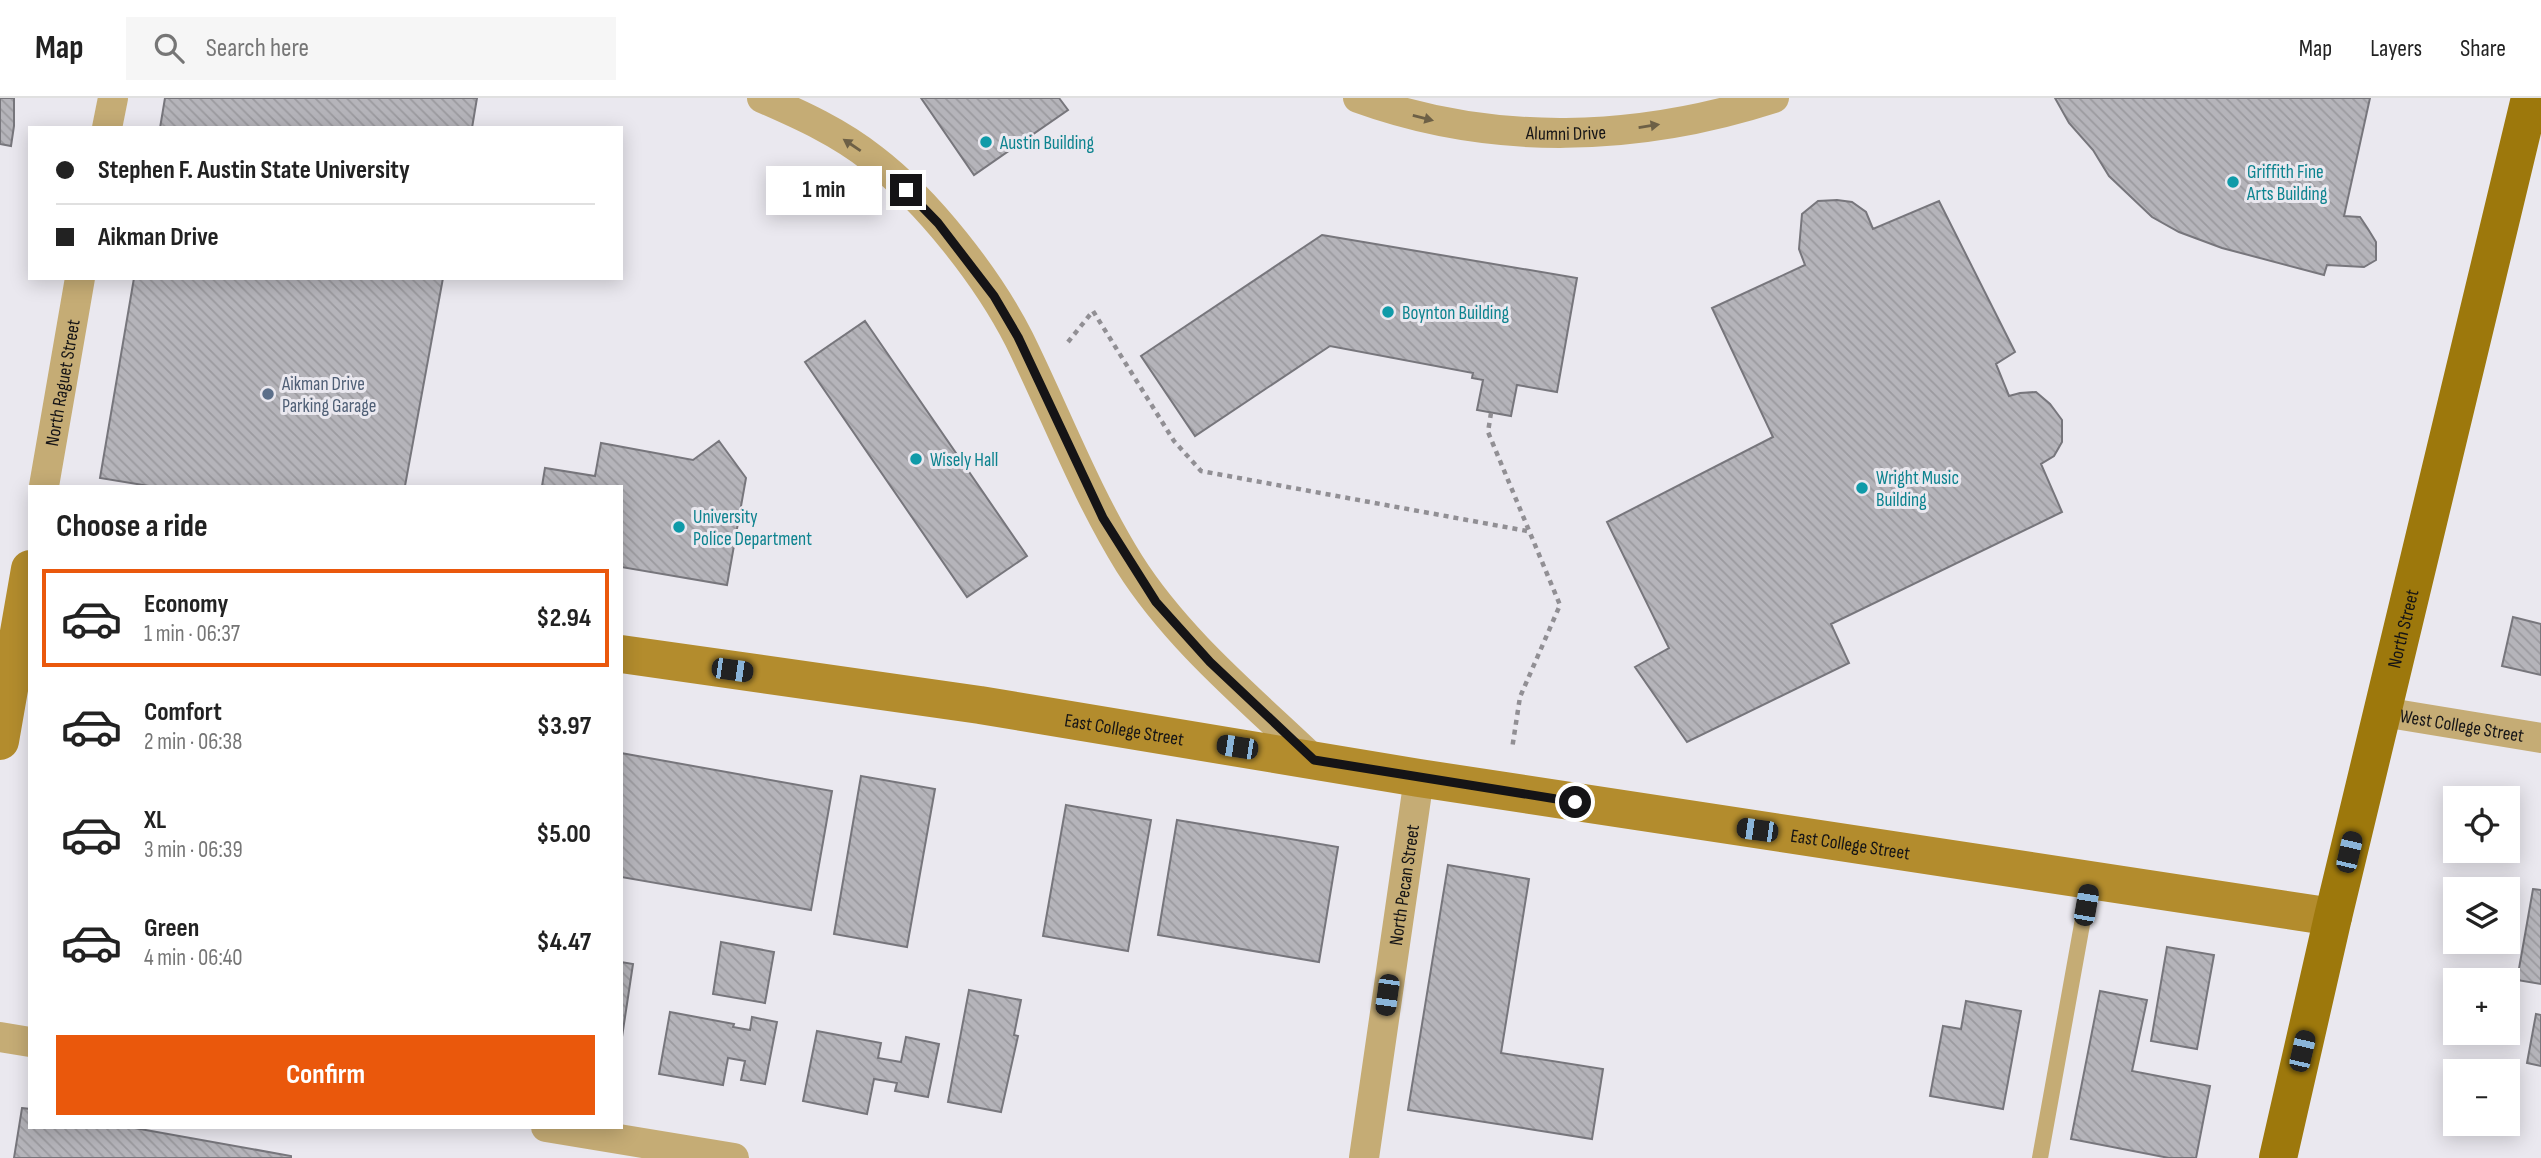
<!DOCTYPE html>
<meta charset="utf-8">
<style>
body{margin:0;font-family:"Sofia Sans Condensed",sans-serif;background:#f6f6f6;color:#222;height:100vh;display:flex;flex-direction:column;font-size:26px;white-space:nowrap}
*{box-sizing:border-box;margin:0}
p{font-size:23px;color:#767676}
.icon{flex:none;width:38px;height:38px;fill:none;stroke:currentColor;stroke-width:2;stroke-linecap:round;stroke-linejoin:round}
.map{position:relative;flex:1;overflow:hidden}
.drawer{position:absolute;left:28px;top:387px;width:595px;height:644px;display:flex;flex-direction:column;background:#fff;border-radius:0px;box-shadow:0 4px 18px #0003}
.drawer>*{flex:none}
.hud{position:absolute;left:28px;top:28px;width:595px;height:154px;border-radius:0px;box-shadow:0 4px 18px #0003;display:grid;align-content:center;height:154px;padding:0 28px;background:#fff}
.controls{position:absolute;left:2443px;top:688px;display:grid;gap:14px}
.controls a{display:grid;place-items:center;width:77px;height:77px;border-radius:0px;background:#fff;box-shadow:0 4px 18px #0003;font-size:35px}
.end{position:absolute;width:32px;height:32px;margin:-16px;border:9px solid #151416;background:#fff;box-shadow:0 0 0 4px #fff}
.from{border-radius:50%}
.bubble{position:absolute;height:49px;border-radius:0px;background:#fff;box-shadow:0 4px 18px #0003;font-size:23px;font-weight:700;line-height:49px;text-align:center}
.car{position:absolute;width:21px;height:42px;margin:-21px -10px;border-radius:9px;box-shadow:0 0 5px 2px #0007;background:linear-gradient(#222 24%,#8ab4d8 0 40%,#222 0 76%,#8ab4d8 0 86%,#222 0)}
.hud b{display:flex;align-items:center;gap:24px;height:66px;font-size:26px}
.hud b+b{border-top:2px solid #e0e0e0}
.hud i{width:18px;height:18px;background:#222}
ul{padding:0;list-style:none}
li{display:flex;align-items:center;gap:21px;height:98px;margin:0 14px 10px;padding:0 14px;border:4px solid transparent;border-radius:0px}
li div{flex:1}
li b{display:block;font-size:26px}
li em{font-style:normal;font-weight:700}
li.on{border-color:#ea580c}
li>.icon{width:63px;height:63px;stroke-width:1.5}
h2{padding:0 28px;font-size:32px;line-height:84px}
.action{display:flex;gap:14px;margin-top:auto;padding:14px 28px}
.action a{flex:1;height:80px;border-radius:0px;background:#ea580c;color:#fff;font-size:28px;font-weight:700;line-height:80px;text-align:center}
header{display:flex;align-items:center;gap:42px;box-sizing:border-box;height:98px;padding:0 35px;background:#fff;border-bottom:2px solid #e0e0e0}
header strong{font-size:33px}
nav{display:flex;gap:38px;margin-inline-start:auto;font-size:24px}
.search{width:490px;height:63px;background:#f6f6f6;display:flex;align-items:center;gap:18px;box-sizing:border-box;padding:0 24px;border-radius:0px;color:#767676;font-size:26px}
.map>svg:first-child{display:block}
.building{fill:url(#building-back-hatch);stroke:#77767c;stroke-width:2}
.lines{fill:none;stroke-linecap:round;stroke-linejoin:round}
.path{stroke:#918f94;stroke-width:4.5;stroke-dasharray:5 5;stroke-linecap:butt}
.lane{stroke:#c5ac75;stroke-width:16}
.street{stroke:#c5ac75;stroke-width:30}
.secondary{stroke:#b38c2d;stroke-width:38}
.primary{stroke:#9d780c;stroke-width:38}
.oneway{fill:#6d6046}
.route{stroke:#151416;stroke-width:9}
.culture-dot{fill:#0f9aa8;stroke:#eae8ef;stroke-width:2.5}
.service-dot{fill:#5c6f8a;stroke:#eae8ef;stroke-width:2.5}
.labels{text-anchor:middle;stroke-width:6;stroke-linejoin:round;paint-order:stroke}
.street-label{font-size:19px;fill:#151416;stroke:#eae8ef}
.culture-label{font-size:19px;fill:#0d838f;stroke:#eae8ef;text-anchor:start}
.service-label{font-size:19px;fill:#4e5e75;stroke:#eae8ef;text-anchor:start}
</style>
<header>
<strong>Map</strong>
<div class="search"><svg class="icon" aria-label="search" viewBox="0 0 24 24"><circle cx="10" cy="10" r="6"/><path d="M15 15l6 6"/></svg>Search here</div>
<nav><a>Map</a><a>Layers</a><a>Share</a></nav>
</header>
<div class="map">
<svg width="2541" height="1060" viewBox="0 0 2541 1060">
<defs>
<pattern id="building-back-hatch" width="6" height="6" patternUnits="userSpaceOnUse" patternTransform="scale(1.75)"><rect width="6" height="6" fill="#b5b4ba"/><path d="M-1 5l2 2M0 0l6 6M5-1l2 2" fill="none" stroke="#9b9a9f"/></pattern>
</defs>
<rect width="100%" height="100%" fill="#eae8ef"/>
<path class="building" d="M0,0H14V28L11,48L0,46Z
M165,0H477L472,30H160Z
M921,0H1059L1068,12L974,77Z
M2055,0H2370L2344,118L2360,119L2368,131L2376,144V162L2364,169L2327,167L2324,177L2222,150L2179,134L2152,119L2109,78L2093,52L2069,25Z
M1837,102L1852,104L1866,114L1873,131L1939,103L2015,254L1996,266L2009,298L2020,295L2036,294L2050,306L2062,322V344L2054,358L2041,366L2062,414L1831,526L1849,565L1687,644L1635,569L1669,550L1607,424L1773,339L1712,210L1805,167L1799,151L1802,116L1818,103Z
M1322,137L1577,180L1557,294L1517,287L1511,318L1477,312L1483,282L1472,280L1473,275L1330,248L1195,338L1141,258Z
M134,180H443L405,388H149L100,380Z
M865,223L1027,458L967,499L805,264Z
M719,343L746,380L727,487L621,469V388H542L545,370L595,378L601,345L693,362Z
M2513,519L2541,526V577L2502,568Z
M621,655L832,693L811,812L621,779Z
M861,678L935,691L907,849L834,836Z
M1066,707L1151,722L1128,853L1043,838Z
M1177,722L1338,749L1319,864L1158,837Z
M1448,767L1529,781L1501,955L1603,971L1592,1041L1408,1012Z
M2533,791L2541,792V886L2517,882Z
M721,844L774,854L765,905L713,896Z
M2167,849L2214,857L2197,951L2151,943Z
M621,864L633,866L622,939H621Z
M969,892L1021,902L1014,937L1018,938L1001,1014L948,1004Z
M2100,893L2147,902L2132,973L2210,988L2196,1060H2169L2071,1041Z
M1966,903L2021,913L2003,1011L1930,998L1943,928L1961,931Z
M670,914L734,926L733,929L750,932L752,919L777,924L765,986L741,982L745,963L728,960L723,987L659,976Z
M2536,916L2541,917V968L2527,965Z
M817,933L881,945L878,960L901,964L906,939L939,946L928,999L895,993L897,985L874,981L867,1016L803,1003Z
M22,1010L30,1011V1029H129L291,1058V1060H14Z"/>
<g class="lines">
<path class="path" d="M1068,244L1093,213L1174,343L1201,373L1527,433
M1491,315L1488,334L1560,507L1520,599L1512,651"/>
<path class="lane" d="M2040,1060L2090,782"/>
<g class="street">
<path d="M762,0C801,17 839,34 873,61C928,103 988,180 1019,241C1056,316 1085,394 1129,465C1177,541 1249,600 1314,662"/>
<path id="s1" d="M1358,0C1493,49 1638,44 1774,0"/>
<path d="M107,30L113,0"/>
<path id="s2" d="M44,388L80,180"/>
<path id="s3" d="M2383,614L2541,640"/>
<path d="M0,939L30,944"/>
<path d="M546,1029L734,1060"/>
<path id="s4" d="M1364,1060L1419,680"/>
</g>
<g class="secondary">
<path id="s5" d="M621,556L980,607L1419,680L2333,819"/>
<path d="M0,643L30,471"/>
</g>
<path class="primary" id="s6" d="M2278,1060L2333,819L2530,0"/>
</g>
<defs><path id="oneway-solid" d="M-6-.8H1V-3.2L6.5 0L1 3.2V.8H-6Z" transform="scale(1.75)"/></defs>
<g class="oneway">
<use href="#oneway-solid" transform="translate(1423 20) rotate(14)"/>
<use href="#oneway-solid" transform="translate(1649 28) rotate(-9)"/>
<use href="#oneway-solid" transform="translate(852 47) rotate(-146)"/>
</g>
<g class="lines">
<path class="route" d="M906,92L938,125L994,198L1018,239L1103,420L1156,504L1210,564L1314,662L1575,704"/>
</g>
<g class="culture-dot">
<circle cx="986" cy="44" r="7"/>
<circle cx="2233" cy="84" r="7"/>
<circle cx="1388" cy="214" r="7"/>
<circle cx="916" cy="361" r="7"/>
<circle cx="1862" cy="390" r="7"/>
<circle cx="679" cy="429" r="7"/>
</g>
<circle class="service-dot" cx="268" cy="296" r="7"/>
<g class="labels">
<g class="street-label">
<text dy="7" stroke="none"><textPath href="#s1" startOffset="212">Alumni Drive</textPath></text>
<text dy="7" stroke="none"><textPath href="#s2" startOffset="105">North Raguet Street</textPath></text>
<text dy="7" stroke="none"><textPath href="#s6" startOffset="544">North Street</textPath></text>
<text dy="7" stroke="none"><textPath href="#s3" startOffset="80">West College Street</textPath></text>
<text dy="7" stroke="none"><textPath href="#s5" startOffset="509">East College Street</textPath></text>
<text dy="7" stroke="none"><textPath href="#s5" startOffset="1244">East College Street</textPath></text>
<text dy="7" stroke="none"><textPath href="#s4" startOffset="276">North Pecan Street</textPath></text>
</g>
<g class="culture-label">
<text x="1000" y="51">Austin Building</text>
<text x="2247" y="80">Griffith Fine<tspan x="2247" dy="22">Arts Building</tspan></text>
<text x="1402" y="221">Boynton Building</text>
<text x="930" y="368">Wisely Hall</text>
<text x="1876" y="386">Wright Music<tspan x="1876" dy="22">Building</tspan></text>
<text x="693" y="425">University<tspan x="693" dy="22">Police Department</tspan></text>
</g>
<g class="service-label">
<text x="282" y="292">Aikman Drive<tspan x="282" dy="22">Parking Garage</tspan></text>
</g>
</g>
</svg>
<div class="controls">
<a><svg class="icon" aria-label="locate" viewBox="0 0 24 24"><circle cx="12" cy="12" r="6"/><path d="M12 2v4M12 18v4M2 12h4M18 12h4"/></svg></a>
<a><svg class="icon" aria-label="layers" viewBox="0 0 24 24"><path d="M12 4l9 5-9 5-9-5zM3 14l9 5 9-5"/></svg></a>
<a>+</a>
<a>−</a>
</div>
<i class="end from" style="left:1575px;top:704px"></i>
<i class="end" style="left:906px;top:92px"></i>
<div class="bubble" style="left:766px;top:68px;width:116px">1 min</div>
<i class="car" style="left:732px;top:572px;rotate:98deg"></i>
<i class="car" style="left:1237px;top:649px;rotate:279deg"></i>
<i class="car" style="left:1757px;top:732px;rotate:278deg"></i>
<i class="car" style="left:2349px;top:754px;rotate:13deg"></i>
<i class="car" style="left:2086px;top:807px;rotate:10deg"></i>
<i class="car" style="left:1387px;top:897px;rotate:188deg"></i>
<i class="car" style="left:2302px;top:953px;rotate:13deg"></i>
<div class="hud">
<b><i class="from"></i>Stephen F. Austin State University</b>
<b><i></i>Aikman Drive</b>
</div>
<section class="drawer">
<h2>Choose a ride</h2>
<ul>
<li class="on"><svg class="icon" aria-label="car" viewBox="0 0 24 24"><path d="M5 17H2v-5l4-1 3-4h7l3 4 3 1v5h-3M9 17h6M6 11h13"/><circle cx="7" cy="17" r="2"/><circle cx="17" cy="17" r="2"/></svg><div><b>Economy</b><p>1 min · 06:37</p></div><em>$2.94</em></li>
<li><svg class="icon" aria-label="car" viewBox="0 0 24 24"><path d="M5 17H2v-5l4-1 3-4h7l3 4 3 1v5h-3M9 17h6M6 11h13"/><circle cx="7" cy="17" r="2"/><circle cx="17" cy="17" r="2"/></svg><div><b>Comfort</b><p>2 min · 06:38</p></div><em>$3.97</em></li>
<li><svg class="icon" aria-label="car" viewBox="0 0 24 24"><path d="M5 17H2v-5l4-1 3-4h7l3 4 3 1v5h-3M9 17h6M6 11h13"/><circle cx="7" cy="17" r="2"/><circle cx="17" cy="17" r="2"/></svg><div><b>XL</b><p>3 min · 06:39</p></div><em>$5.00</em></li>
<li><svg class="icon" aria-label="car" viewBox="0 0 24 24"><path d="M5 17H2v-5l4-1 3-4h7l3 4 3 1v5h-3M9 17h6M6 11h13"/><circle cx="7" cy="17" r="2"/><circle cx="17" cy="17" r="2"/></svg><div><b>Green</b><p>4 min · 06:40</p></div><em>$4.47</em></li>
</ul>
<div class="action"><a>Confirm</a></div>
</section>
</div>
